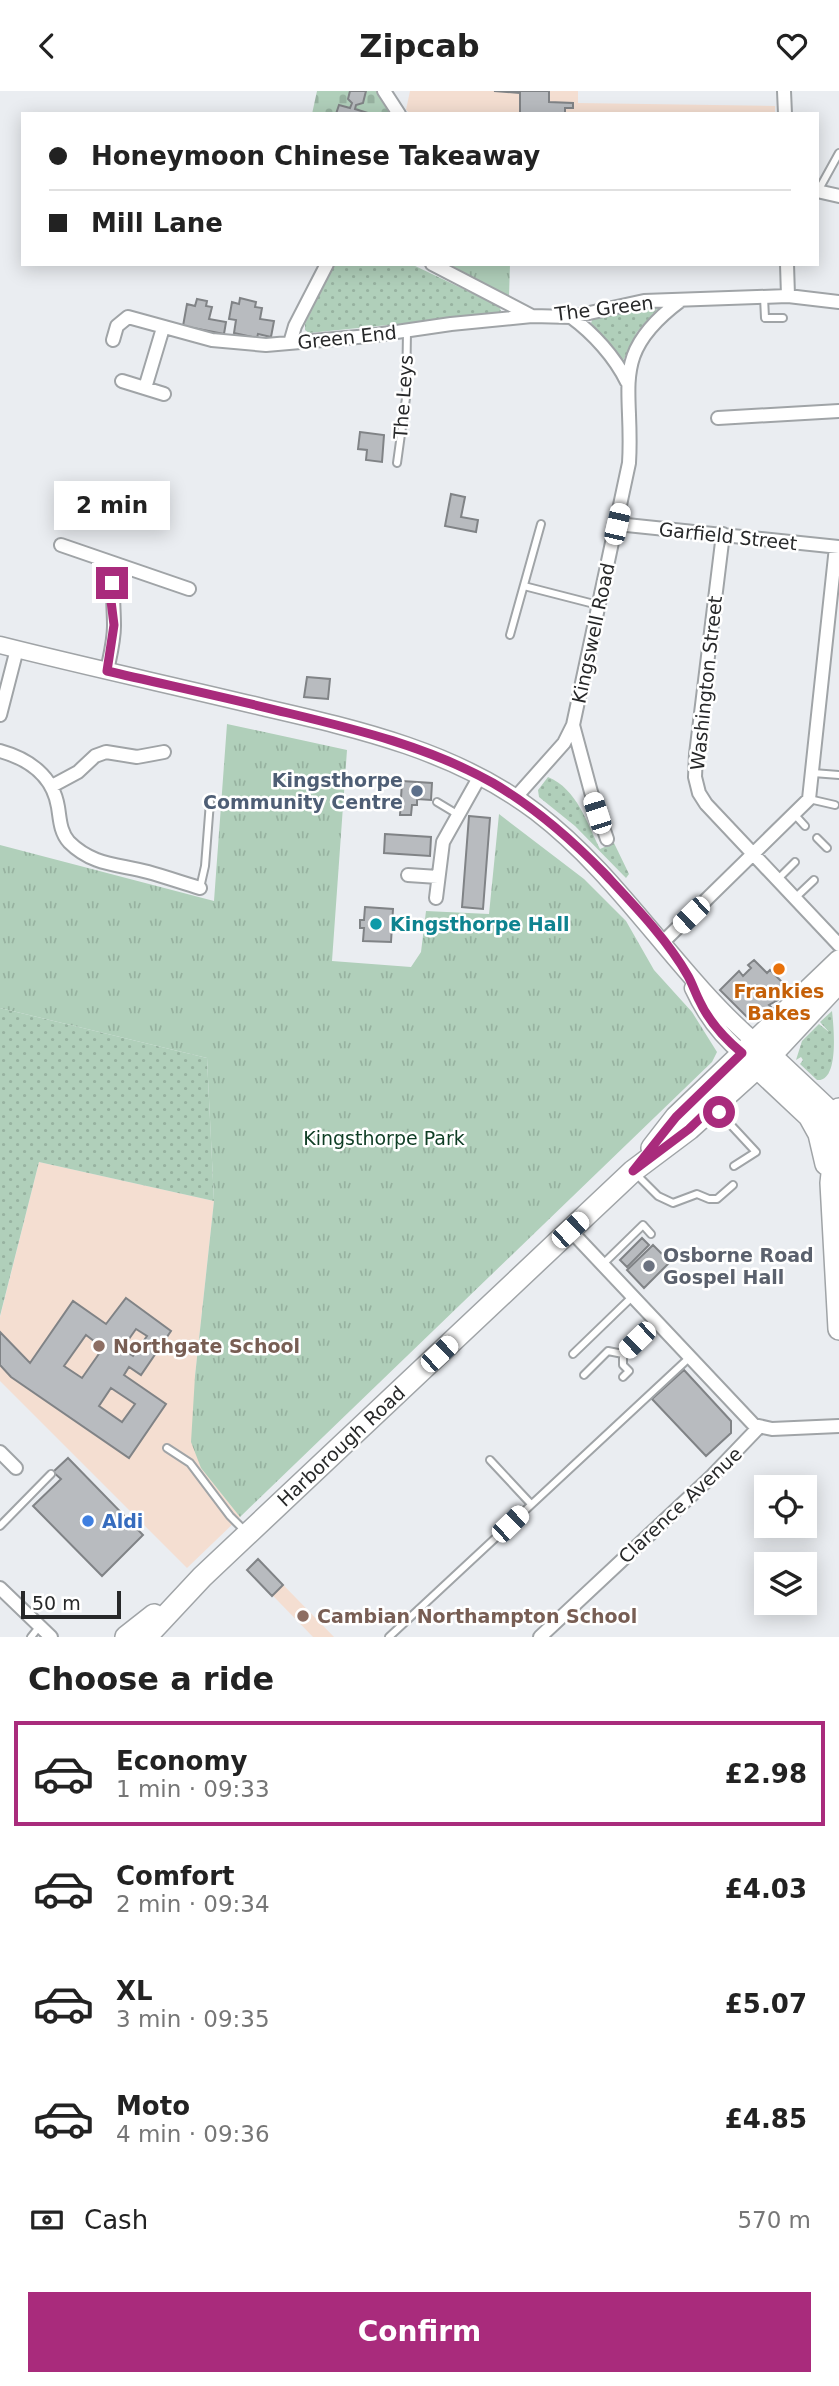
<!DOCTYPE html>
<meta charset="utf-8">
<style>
body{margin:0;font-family:"DejaVu Sans",sans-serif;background:#f2f2f2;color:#222;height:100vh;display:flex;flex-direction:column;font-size:26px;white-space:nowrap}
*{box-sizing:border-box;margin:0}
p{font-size:23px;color:#767676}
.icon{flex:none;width:38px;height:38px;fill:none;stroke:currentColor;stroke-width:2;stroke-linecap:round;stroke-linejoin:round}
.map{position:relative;height:1546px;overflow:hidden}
.details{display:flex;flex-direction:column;background:#fff;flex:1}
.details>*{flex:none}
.guide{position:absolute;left:21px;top:21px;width:798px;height:154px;border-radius:0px;box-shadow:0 4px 18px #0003;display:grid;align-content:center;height:154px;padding:0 28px;background:#fff}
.buttons{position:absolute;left:754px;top:1384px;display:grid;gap:14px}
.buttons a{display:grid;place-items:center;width:63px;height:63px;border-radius:0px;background:#fff;box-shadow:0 4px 18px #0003;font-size:35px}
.scale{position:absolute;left:21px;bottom:18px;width:100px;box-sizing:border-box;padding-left:7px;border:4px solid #272829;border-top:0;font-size:19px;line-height:24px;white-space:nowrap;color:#272829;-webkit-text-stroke:5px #fff;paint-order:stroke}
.end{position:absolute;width:32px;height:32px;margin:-16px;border:9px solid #a92b7c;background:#fff;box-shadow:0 0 0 4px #fff}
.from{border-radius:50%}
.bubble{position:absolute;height:49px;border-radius:0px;background:#fff;box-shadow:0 4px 18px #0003;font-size:23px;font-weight:700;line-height:49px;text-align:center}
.car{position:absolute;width:21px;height:42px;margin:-21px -10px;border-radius:9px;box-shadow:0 0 5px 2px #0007;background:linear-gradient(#fff 24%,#345 0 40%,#fff 0 76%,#345 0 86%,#fff 0)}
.guide b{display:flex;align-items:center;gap:24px;height:66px;font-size:26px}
.guide b+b{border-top:2px solid #e0e0e0}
.guide i{width:18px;height:18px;background:#222}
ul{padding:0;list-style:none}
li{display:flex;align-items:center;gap:21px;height:105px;margin:0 14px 10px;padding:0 14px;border:4px solid transparent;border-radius:0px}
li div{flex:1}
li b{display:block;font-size:26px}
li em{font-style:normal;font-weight:700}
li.selected{border-color:#a92b7c}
li>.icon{width:63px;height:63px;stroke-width:1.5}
h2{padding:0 28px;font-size:32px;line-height:84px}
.pay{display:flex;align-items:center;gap:18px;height:77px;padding:0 28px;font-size:26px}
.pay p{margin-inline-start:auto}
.button{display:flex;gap:14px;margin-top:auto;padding:14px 28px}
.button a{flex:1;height:80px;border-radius:0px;background:#a92b7c;color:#fff;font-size:28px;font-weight:700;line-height:80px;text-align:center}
header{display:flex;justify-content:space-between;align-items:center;height:91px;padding:0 28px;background:#fff;font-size:32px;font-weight:700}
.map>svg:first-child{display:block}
.education{fill:#f4ded1}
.grass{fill:url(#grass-dots)}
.cemetery{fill:url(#cemetery-stones)}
.park{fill:url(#park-tufts)}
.building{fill:#b8bbbf;stroke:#808386;stroke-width:2;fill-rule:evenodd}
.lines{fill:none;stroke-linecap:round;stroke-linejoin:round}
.service-casing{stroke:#a0a4a7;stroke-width:10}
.minor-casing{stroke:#a0a4a7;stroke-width:16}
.tertiary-casing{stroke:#a0a4a7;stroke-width:19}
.primary-casing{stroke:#a0a4a7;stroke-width:24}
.trunk-casing{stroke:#a0a4a7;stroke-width:24}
.service{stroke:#fff;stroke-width:6}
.minor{stroke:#fff;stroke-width:12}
.tertiary{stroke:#fff;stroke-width:16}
.primary{stroke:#fff;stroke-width:21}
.trunk{stroke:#fff;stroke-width:21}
.route{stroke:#a92b7c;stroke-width:9}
.service-dot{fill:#5c6f8a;stroke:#fff;stroke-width:2.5}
.culture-dot{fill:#0f9aa8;stroke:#fff;stroke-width:2.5}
.food-dot{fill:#e8710a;stroke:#fff;stroke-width:2.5}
.worship-dot{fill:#6b7280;stroke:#fff;stroke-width:2.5}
.education-dot{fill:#8d6e63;stroke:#fff;stroke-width:2.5}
.shop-dot{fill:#3f7fe0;stroke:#fff;stroke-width:2.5}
.labels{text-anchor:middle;stroke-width:5;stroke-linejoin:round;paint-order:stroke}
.street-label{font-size:19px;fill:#272829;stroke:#fff}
.service-label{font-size:19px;font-weight:bold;fill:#4e5e75;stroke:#fff;text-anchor:end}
.culture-label{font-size:19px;font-weight:bold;fill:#0d838f;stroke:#fff;text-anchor:start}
.food-label{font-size:19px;font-weight:bold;fill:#c56008;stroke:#fff}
.park-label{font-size:19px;fill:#0e3d24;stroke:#fff}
.worship-label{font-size:19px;font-weight:bold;fill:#5b616d;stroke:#fff;text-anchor:start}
.education-label{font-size:19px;font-weight:bold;fill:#785e54;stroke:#fff;text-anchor:start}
.shop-label{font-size:19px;font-weight:bold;fill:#366cbe;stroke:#fff;text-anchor:start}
</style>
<header><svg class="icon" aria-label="back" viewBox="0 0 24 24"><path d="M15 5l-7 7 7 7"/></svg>Zipcab<svg class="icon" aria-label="heart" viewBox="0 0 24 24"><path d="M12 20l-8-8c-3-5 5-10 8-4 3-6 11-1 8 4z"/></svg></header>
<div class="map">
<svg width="839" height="1546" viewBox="0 0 839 1546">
<defs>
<pattern id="grass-dots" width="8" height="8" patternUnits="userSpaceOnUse" patternTransform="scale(1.75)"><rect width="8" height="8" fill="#b0cfba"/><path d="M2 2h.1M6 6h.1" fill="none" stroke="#97b2a0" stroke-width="1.8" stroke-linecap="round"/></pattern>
<pattern id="cemetery-stones" width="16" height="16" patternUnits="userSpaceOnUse" patternTransform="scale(1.75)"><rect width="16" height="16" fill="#b0cfba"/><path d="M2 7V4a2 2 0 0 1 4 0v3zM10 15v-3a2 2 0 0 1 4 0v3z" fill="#97b2a0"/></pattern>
<pattern id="park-tufts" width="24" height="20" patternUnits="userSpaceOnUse" patternTransform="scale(1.75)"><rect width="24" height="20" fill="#b0cfba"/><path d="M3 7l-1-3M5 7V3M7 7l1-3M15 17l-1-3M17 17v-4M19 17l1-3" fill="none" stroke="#97b2a0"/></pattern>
</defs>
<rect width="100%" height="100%" fill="#eaedf1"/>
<path class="education" d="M410,0H578V12L775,15V23H411L406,19Z
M39,1071L214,1110L195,1285L201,1377L240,1426L187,1477L0,1290V1226Z
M258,1468L334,1546H313L248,1479Z"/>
<path class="grass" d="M334,173H411L499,215L501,220L497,223L309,242L305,239V233Z
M660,215L637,241L623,270L591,232L593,227L641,216Z
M548,686C577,698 587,732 600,758L614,752L629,783L626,787L575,735L539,706L538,699Z
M0,917L207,967L214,1110L39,1071L0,1225Z
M832,920C834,938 839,991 817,989L800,973L803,969L801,966L796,969L802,950L819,933L829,941L820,931Z"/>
<path class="cemetery" d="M317,0H377L392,23H312Z"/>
<path class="park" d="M450,173H510L509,206L462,182Z
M227,633L347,659L332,870L411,876L421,861L426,820L489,823L499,723L584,788L626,830L654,879L692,921L717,961L712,971L240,1426L201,1377L191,1351L195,1285L214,1110L207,967L0,917V754L214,810Z"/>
<path class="building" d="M350,0H366L363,12L356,14L355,18L371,23H336L339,14L350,17L352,12L348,8Z
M494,0H549V11L573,12V17H565V23H520V2Z
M240,207L256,211L255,216L262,217L260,228L274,230L271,246L258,243L257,247L234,242L236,229L229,228L232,211L239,213Z
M197,208L207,210L206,215L212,216L209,228L226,231L224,243L183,235L187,213L195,215Z
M360,341L384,344L382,371L366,369L367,359L358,358Z
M451,403L465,406L461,426L478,429L476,441L445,435Z
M307,586L330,588L328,608L304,606Z
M402,690L432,692L431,709L417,708V714H412L411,724H400Z
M469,725L490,727L483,818L462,816Z
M385,743L431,746L430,765L384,762Z
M365,816L393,818L391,851L363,850L364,837H360V829H364Z
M754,869L767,882L770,879L784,893L782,895L784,897L777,904L778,909L769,914L771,916L766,921L763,919L761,926L757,925L751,930L720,899L739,880L743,885L751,877L748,874Z
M642,1147L649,1154L627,1176L620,1169Z
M653,1154L670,1171L644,1197L627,1179Z
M126,1207L171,1240L141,1284L129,1276L124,1284L166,1313L129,1367L11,1286L0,1274V1241L30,1272L73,1210L106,1233ZM136,1238L147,1245L133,1265L122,1258ZM86,1244L103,1257L82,1287L64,1275ZM111,1297L135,1313L122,1331L99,1315Z
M684,1279L731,1330V1342L706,1365L652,1308Z
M68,1367L143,1444L102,1485L33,1415L61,1388L53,1381Z
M258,1468L283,1494L272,1505L247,1479Z"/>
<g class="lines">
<g class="service-casing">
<path id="service" d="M818,100L839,62
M764,206L765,227H783
M397,372L406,307L407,240
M524,495L598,514
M510,544L541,433
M813,682L839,684
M809,708L835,714
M437,711L457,723
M795,724L805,735
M817,747L827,757
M778,788L795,771
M200,797L205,775L210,711
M795,807L814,789
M717,1019L756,1061L734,1075
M635,1082L658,1105L673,1112L697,1103L709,1108H717L733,1094
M602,1174L643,1134L651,1143
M573,1263L632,1206
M584,1284L608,1260L623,1263L657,1231
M623,1286L629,1280L623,1274V1263
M167,1357L190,1372L230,1425L244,1439
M490,1369L531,1413
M0,1435L51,1383
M31,1546L35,1541
M389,1546L690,1266"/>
</g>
<g class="minor-casing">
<path id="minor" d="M384,0L399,23
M784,0L785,23
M817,100L839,105
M432,173L532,225L571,226L644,210L788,205L839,211
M787,173L788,205
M571,226C593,242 615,266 627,291
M113,249L117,235L128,226L212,249L266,254L369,245L451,233L532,225
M290,252L295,235L327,173
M122,290L164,303
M145,297L163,237
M718,327L839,320
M617,433L839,456
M723,443L696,663L695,686L699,702L706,713L839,854
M61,454L189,498
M107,580C110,565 114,550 114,535C114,510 110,498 119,474
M0,624L17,558
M573,634L591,701L607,748
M0,660C29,668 53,685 58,716C60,728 60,741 69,751C93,775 119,773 148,781C166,786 183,792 200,797
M52,695L78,681L95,665L106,661L137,666L164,661
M516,706L564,652L573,634L629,372C634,296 608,264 680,210
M408,784L438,786
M436,807L443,751L480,685
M663,851L809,708L836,456
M570,1139L754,1334L772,1338L839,1335
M0,1361L16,1377
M0,1497L51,1546
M540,1546L712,1385L759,1336"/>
</g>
<g class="tertiary-casing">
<path id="tertiary" d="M0,554C87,576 175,595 262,616C358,638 456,660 536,721C621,786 674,880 754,950
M693,897C705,923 720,944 742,962H752"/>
</g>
<g class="primary-casing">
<path id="primary" d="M757,952L826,1017L836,1037
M745,965L809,1025L819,1043L826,1073
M839,1018L831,1092L839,1238"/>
</g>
<g class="trunk-casing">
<path id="trunk" d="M652,1057L676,1026L839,870
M126,1546L154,1524
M146,1546L202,1486L633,1080L689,1038L770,965L839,891"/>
</g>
<use href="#service" class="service"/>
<use href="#minor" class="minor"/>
<use href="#tertiary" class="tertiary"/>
<use href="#primary" class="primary"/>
<use href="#trunk" class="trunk"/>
</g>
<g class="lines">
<path class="route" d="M112,492L111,510L114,534L107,580C167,594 228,607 288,622C359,639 429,656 493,692C534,716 571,748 604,782C632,812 668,849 688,885C692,892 695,901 699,909C709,931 724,947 742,962L676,1026L633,1080L689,1038L713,1015L719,1021"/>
</g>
<circle class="service-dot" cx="417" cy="700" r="7"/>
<circle class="culture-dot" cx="376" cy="833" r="7"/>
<circle class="food-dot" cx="779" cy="878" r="7"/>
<circle class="worship-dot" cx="649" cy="1175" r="7"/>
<g class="education-dot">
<circle cx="99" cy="1255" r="7"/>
<circle cx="303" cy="1525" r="7"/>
</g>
<circle class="shop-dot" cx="88" cy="1430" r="7"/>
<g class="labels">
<g class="street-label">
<text transform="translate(604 217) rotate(-7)" y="7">The Green</text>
<text transform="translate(347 246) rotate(-6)" y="7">Green End</text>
<text transform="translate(403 306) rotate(-86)" y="7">The Leys</text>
<text transform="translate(728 445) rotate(6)" y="7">Garfield Street</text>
<text transform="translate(593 542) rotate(-78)" y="7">Kingswell Road</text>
<text transform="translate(706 592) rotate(-84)" y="7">Washington Street</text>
<text transform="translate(341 1355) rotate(-43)" y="7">Harborough Road</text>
<text transform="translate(680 1414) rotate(-43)" y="7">Clarence Avenue</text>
</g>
<g class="service-label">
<text x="403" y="696">Kingsthorpe<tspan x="403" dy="22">Community Centre</tspan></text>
</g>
<g class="culture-label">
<text x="390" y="840">Kingsthorpe Hall</text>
</g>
<g class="food-label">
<text x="779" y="907">Frankies<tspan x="779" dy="22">Bakes</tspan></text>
</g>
<g class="park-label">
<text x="384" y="1054">Kingsthorpe Park</text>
</g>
<g class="worship-label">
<text x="663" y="1171">Osborne Road<tspan x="663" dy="22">Gospel Hall</tspan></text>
</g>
<g class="education-label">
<text x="113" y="1262">Northgate School</text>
<text x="317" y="1532">Cambian Northampton School</text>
</g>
<g class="shop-label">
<text x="102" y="1437">Aldi</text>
</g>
</g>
</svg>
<div class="buttons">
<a><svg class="icon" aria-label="locate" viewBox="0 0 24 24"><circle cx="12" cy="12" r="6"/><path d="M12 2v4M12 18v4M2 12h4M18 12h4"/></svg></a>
<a><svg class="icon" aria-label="layers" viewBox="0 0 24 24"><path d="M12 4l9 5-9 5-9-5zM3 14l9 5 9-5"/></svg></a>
</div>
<div class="scale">50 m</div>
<i class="end from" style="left:719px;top:1021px"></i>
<i class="end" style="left:112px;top:492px"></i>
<div class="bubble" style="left:54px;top:390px;width:116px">2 min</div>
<i class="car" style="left:617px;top:433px;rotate:13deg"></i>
<i class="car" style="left:597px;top:722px;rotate:342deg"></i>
<i class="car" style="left:691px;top:824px;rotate:226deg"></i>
<i class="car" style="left:570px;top:1139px;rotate:47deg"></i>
<i class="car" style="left:637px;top:1249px;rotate:226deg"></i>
<i class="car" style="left:439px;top:1263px;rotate:47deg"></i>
<i class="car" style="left:510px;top:1433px;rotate:46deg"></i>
<div class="guide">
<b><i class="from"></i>Honeymoon Chinese Takeaway</b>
<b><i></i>Mill Lane</b>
</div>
</div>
<section class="details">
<h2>Choose a ride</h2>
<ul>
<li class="selected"><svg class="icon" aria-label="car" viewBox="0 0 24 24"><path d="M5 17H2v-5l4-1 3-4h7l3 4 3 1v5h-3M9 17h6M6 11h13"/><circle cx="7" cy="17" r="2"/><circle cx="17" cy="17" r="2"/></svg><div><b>Economy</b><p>1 min · 09:33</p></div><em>£2.98</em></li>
<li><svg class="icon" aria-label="car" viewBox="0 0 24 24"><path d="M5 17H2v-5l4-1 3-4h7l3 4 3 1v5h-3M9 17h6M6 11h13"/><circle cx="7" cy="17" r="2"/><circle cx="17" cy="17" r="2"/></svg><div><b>Comfort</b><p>2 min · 09:34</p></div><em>£4.03</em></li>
<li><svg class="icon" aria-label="car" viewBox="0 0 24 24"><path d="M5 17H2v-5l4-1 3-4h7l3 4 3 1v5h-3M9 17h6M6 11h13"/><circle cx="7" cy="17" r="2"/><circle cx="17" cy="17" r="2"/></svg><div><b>XL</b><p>3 min · 09:35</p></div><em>£5.07</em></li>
<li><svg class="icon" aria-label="car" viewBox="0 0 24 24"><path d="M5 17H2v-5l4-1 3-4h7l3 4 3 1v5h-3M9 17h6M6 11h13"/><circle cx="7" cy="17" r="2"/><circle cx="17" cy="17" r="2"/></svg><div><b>Moto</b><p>4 min · 09:36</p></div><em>£4.85</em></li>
</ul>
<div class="pay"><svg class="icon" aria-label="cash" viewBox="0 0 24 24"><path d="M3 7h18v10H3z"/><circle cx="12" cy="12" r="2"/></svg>Cash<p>570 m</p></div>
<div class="button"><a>Confirm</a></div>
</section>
